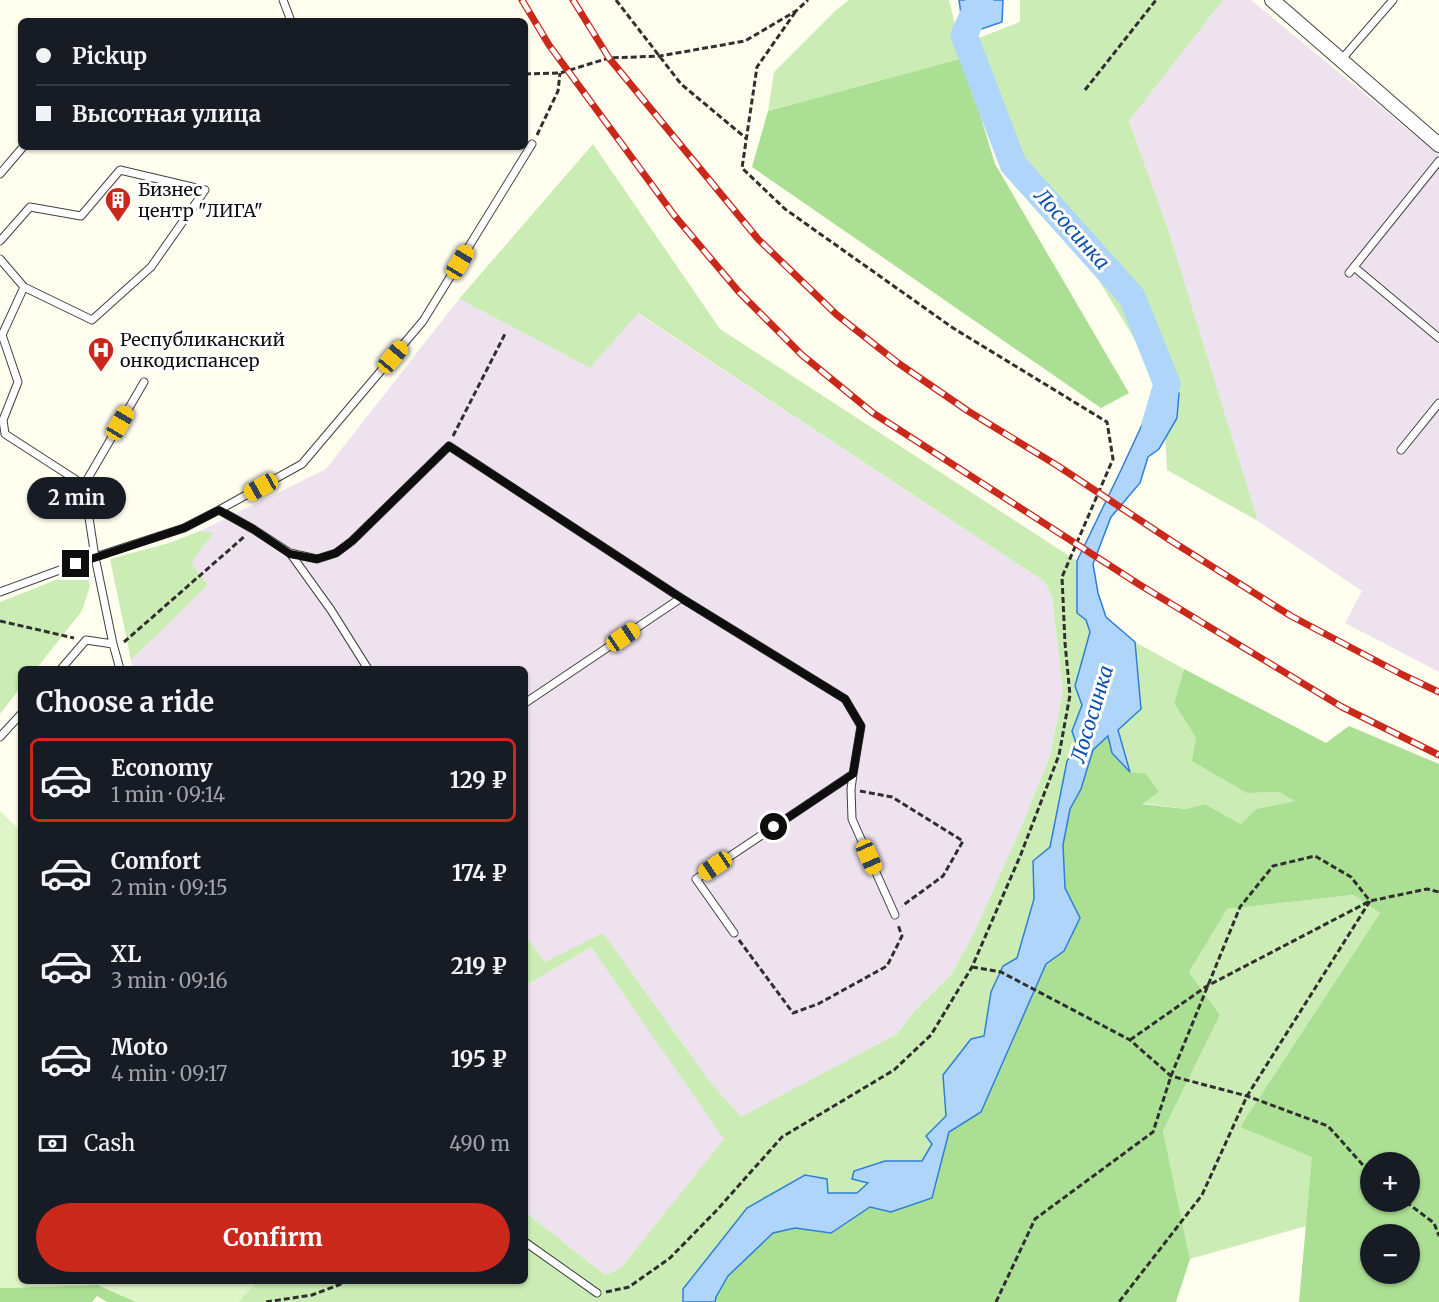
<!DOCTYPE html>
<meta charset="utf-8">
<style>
body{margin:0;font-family:Merriweather,serif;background:#242831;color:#f1f3f6;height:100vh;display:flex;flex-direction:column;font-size:22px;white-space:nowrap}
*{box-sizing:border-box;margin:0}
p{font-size:20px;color:#9ea1a6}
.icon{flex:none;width:33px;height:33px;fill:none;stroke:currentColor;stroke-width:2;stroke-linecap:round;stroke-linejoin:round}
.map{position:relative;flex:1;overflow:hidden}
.details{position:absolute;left:18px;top:666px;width:510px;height:618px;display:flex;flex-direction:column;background:#171b24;border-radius:9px;box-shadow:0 2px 4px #0004}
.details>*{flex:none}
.hud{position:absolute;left:18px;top:18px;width:510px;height:132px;border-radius:9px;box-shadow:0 2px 4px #0004;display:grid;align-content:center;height:132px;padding:0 18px;background:#171b24}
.buttons{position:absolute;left:1360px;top:1152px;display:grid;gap:12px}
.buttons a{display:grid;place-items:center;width:60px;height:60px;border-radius:50%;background:#171b24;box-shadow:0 2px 4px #0004;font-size:30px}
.end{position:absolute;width:27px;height:27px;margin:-14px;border:8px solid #0e0e0e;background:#fff;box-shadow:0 0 0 3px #fff}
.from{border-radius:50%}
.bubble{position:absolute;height:42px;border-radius:21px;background:#171b24;box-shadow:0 2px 4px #0004;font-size:20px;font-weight:700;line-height:42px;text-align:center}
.car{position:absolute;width:18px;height:36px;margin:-18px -9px;border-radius:8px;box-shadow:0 0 4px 2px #0007;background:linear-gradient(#f5c518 24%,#345 0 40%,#f5c518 0 76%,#345 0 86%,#f5c518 0)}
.hud b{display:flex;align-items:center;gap:21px;height:57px;font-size:22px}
.hud b+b{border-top:2px solid #363941}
.hud i{width:15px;height:15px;background:#f1f3f6}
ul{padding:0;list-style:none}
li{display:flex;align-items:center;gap:18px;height:84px;margin:0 12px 9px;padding:0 6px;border:3px solid transparent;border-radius:9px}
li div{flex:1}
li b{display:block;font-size:22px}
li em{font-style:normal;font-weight:700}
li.current{border-color:#ca281a}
li>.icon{width:54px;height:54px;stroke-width:1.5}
h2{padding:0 18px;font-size:27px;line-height:72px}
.pay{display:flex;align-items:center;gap:15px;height:66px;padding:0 18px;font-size:22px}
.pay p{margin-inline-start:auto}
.primary-button{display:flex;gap:12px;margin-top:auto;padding:12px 18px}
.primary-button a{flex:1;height:69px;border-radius:36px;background:#ca281a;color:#fff;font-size:24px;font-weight:700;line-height:69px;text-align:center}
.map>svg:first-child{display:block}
.industrial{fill:#ede2ed}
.green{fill:#cbedb5}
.forest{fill:#abdf93;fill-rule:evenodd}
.pitch{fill:#dff4c7}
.water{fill:#afd5fb;stroke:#2f7fd9;stroke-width:1.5}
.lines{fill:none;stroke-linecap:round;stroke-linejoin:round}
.river{stroke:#afd5fb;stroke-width:27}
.lane-casing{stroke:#414141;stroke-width:9}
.street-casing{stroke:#414141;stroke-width:16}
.path{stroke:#303030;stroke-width:3;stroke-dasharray:6 3;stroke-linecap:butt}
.lane{stroke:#fff;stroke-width:7}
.street{stroke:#fff;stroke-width:14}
.rail-casing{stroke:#ca281a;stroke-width:7}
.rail{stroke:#fff;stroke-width:4.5;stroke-dasharray:14;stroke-linecap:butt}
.route{stroke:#0e0e0e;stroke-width:8}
.labels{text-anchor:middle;stroke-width:6;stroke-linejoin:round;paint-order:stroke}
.poi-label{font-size:18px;fill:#0e0e0e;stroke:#fff;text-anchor:start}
.water-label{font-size:20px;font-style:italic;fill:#0c51ab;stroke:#fff}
</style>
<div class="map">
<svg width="1439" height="1302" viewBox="0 0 1439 1302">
<rect width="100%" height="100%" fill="#fffeef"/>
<path class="industrial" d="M1223,0H1251L1439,155V672L1345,623L1362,591L1258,521L1169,232L1129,121Z
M459,299L590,368L637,313L1045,582L1052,597L1063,691L1050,756L1020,830L974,933L951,975L915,1010L897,1034L741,1118L711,1083L603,933L545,963L525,935V669H132L131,660L208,585L191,563L212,534L200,531L326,469Z
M591,947L725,1139L621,1268L605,1275L525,1212V986Z"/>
<path class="green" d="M849,0H949L963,58L768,111L774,72L835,11Z
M1020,0H1223L1129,121L1169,232L1258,521L1167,470L1162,384L1024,158L976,39L1020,22Z
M593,144L720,329L1077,561V613L1086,620L1090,632L1075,686L1083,705L1072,731L1077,746L1067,761L1050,847L1033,861L1034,899L1017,958L1003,966L991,992L984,1036L943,1075L946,1116L926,1136L932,1144L922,1161H885L869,1183L857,1193H827L683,1289V1302H238L258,1281H525V1212L605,1275L621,1268L724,1139L591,947L525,986V935L545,962L603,933L711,1083L741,1117L897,1034L915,1010L951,975L974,933L1020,830L1050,756L1063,691L1052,597L1045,582L638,313L590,368L459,299Z
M200,531L213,533L191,563L208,585L131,660L110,559L169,543Z
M86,568L90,586L82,611L36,669H21V687L0,714V602Z
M1135,642L1184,669L1174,703L1196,738L1247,793L1279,792L1296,801L1256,809L1241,824L1205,804L1186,809L1141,803L1159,792L1130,772L1118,730L1141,709Z
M1353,895L1380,913L1240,1127L1313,1157L1306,1226L1190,1259L1163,1131L1220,1015L1189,972L1226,909Z"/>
<path class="forest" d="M963,58L995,164L1129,393L1101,408L752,167L768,111Z
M1184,669L1326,743L1349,726L1439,764V1302H1299L1312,1157L1240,1127L1380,913L1353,895L1227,909L1189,972L1220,1015L1163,1131L1190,1259L1176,1302H715L716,1297L728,1276L773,1233L795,1228L831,1233L870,1207L891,1212L932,1198L949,1132L981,1112L1046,964L1064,951L1080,918L1065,888L1063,845L1070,809L1081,789L1093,750L1108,736L1112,753L1130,772L1146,774L1159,792L1142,804L1186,809L1205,804L1241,824L1256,809L1295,801L1279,792L1247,793L1192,761L1196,738L1174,703ZM1371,1162H1410V1202H1371ZM1371,1234H1410V1274H1371Z
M98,1285L136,1302H107L97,1296L92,1302H0V1288Z"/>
<path class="pitch" d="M0,811L20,830L21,833V1281H258L238,1302H136L98,1285L0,1288Z"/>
<path class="water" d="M959,0H1003L1002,22L964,35Z
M1156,388L1179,393L1177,418L1159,449L1148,457L1140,483L1111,517L1093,564L1098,593L1106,617L1135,642L1141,709L1118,730L1130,772L1112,753L1108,736L1093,750L1081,789L1070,809L1063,845L1065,888L1080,918L1064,951L1046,964L981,1112L949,1132L932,1198L891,1212L870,1207L831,1233L795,1228L773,1233L728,1276L716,1297L715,1302H683V1289L747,1208L805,1175L827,1179L828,1193H857L868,1183L852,1179L854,1171L885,1161H922L932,1144L926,1136L946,1116L943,1075L971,1039L984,1036L991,992L1003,966L1017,958L1034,899L1033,861L1050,847L1067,761L1077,746L1072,731L1082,705L1075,686L1090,632L1086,620L1077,613V561L1121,470L1148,412Z"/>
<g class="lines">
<path class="river" d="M980,0L964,35L1013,164L1132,297L1167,384L1155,425"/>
<g class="lane-casing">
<path id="lane" d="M283,0L291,21
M1341,60L1393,0
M0,174L23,147
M0,241L30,207L81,216L120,170L205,190L151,267L92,320L24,287L0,259
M1354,267L1439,338
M1349,273L1439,161
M24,287L2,335L18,382L3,420L5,434L84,485
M1401,450L1439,403
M219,510L253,529L290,553L317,559L336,553L352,541L449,446L681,598L845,699L861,726L853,774L696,879L734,933
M290,553L331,610L368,669
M0,592L95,557L184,528L219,510L302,464L423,321L532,144
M61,669L86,640L113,644
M120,669L113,644L95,557L84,485L144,382
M525,703L681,598
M0,737L21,714
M853,774L851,789L852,819L895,915
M525,1242L597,1293"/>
</g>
<g class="street-casing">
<path id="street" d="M1272,0L1439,145"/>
</g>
<path class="path" d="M616,0L681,84L747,139
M525,74L560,73L609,58L660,56L745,41L796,11L808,0
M1085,90L1156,0
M537,135L558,91L560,73
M453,436L506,332
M0,621L74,638
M124,642L245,536
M860,791L892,797L963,841L943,876L902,906
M739,940L793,1013L818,1004L887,966L902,936L898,925
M972,967L1001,972L1130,1040L1171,1076L1247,1096L1328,1126L1371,1174
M1130,1040L1207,986L1370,901L1427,889L1439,892
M1406,1202L1434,1223L1439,1236
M606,1292L629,1287L670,1258L716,1211L782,1137L894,1070L931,1035L972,967L1021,854L1059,755L1070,695L1065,643L1062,577L1113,459L1107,422L953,328L785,209L742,168L757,67L796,11
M266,1302L312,1295L349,1281
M996,1302L1035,1219L1153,1132L1171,1076L1240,907L1273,866L1315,856L1351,877L1370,901L1247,1096L1202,1195L1119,1302"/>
<use href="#lane" class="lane"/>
<use href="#street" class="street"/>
<g class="rail-casing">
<path id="rail" d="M522,0L549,45L674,215L739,292L802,355L873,413L1140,585L1342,707L1439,755
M573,0L609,58L758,239L837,315L898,363L968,411L1058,466L1173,542L1291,616L1403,675L1439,692"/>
</g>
<use href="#rail" class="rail"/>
</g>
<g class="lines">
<path class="route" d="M76,564L184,528L219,510L253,529L290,554L317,559L336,553L352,541L449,446L681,598L845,699L861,726L853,774L774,827"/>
</g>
<defs>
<g id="building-pin" transform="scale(1.35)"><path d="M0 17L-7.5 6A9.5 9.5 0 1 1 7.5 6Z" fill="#ca281a" stroke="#fff"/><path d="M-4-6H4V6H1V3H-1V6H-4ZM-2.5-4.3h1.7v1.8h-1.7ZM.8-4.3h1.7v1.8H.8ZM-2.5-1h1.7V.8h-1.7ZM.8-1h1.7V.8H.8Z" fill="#fff"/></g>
<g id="hospital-pin" transform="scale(1.35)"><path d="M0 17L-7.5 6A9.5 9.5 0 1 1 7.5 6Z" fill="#ca281a" stroke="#fff"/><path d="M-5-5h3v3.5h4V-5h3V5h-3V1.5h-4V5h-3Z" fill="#fff"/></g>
</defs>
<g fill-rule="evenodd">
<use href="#building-pin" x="118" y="200"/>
<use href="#hospital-pin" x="101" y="350"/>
</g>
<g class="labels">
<g class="poi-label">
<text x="138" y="196">Бизнес<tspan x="138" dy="21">центр "ЛИГА"</tspan></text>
<text x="120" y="346">Республиканский<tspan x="120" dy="21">онкодиспансер</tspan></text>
</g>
<g class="water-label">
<text transform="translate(1072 229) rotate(48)" y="7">Лососинка</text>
<text transform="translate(1092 714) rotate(-73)" y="7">Лососинка</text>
</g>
</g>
</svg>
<div class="buttons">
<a>+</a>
<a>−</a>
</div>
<i class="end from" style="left:774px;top:827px"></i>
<i class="end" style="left:76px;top:564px"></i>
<div class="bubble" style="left:27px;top:477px;width:99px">2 min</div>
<i class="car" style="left:460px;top:262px;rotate:31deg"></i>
<i class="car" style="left:393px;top:357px;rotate:40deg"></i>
<i class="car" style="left:120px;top:423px;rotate:30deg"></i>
<i class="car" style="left:261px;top:487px;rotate:241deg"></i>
<i class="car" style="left:623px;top:637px;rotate:56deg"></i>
<i class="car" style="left:869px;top:857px;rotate:156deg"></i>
<i class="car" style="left:715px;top:866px;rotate:236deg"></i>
<div class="hud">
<b><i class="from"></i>Pickup</b>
<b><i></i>Высотная улица</b>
</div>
<section class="details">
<h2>Choose a ride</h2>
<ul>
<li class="current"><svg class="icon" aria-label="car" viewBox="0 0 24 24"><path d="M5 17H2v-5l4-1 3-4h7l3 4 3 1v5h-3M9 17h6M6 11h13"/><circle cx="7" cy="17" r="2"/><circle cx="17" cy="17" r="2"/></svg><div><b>Economy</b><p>1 min · 09:14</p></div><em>129 ₽</em></li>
<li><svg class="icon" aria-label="car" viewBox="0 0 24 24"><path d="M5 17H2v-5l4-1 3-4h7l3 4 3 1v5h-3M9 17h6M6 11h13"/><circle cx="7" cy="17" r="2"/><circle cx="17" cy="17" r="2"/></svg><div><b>Comfort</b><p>2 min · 09:15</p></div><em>174 ₽</em></li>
<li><svg class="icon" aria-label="car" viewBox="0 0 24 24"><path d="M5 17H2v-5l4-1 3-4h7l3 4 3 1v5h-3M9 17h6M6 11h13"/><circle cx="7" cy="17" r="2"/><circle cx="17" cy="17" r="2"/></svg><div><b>XL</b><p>3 min · 09:16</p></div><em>219 ₽</em></li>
<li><svg class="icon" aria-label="car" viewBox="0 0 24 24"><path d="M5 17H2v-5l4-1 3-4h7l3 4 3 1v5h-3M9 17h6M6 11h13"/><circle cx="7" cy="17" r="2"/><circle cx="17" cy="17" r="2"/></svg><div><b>Moto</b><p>4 min · 09:17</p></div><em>195 ₽</em></li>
</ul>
<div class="pay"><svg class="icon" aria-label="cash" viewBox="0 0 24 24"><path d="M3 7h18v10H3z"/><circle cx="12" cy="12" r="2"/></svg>Cash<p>490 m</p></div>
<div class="primary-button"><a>Confirm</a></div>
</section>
</div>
